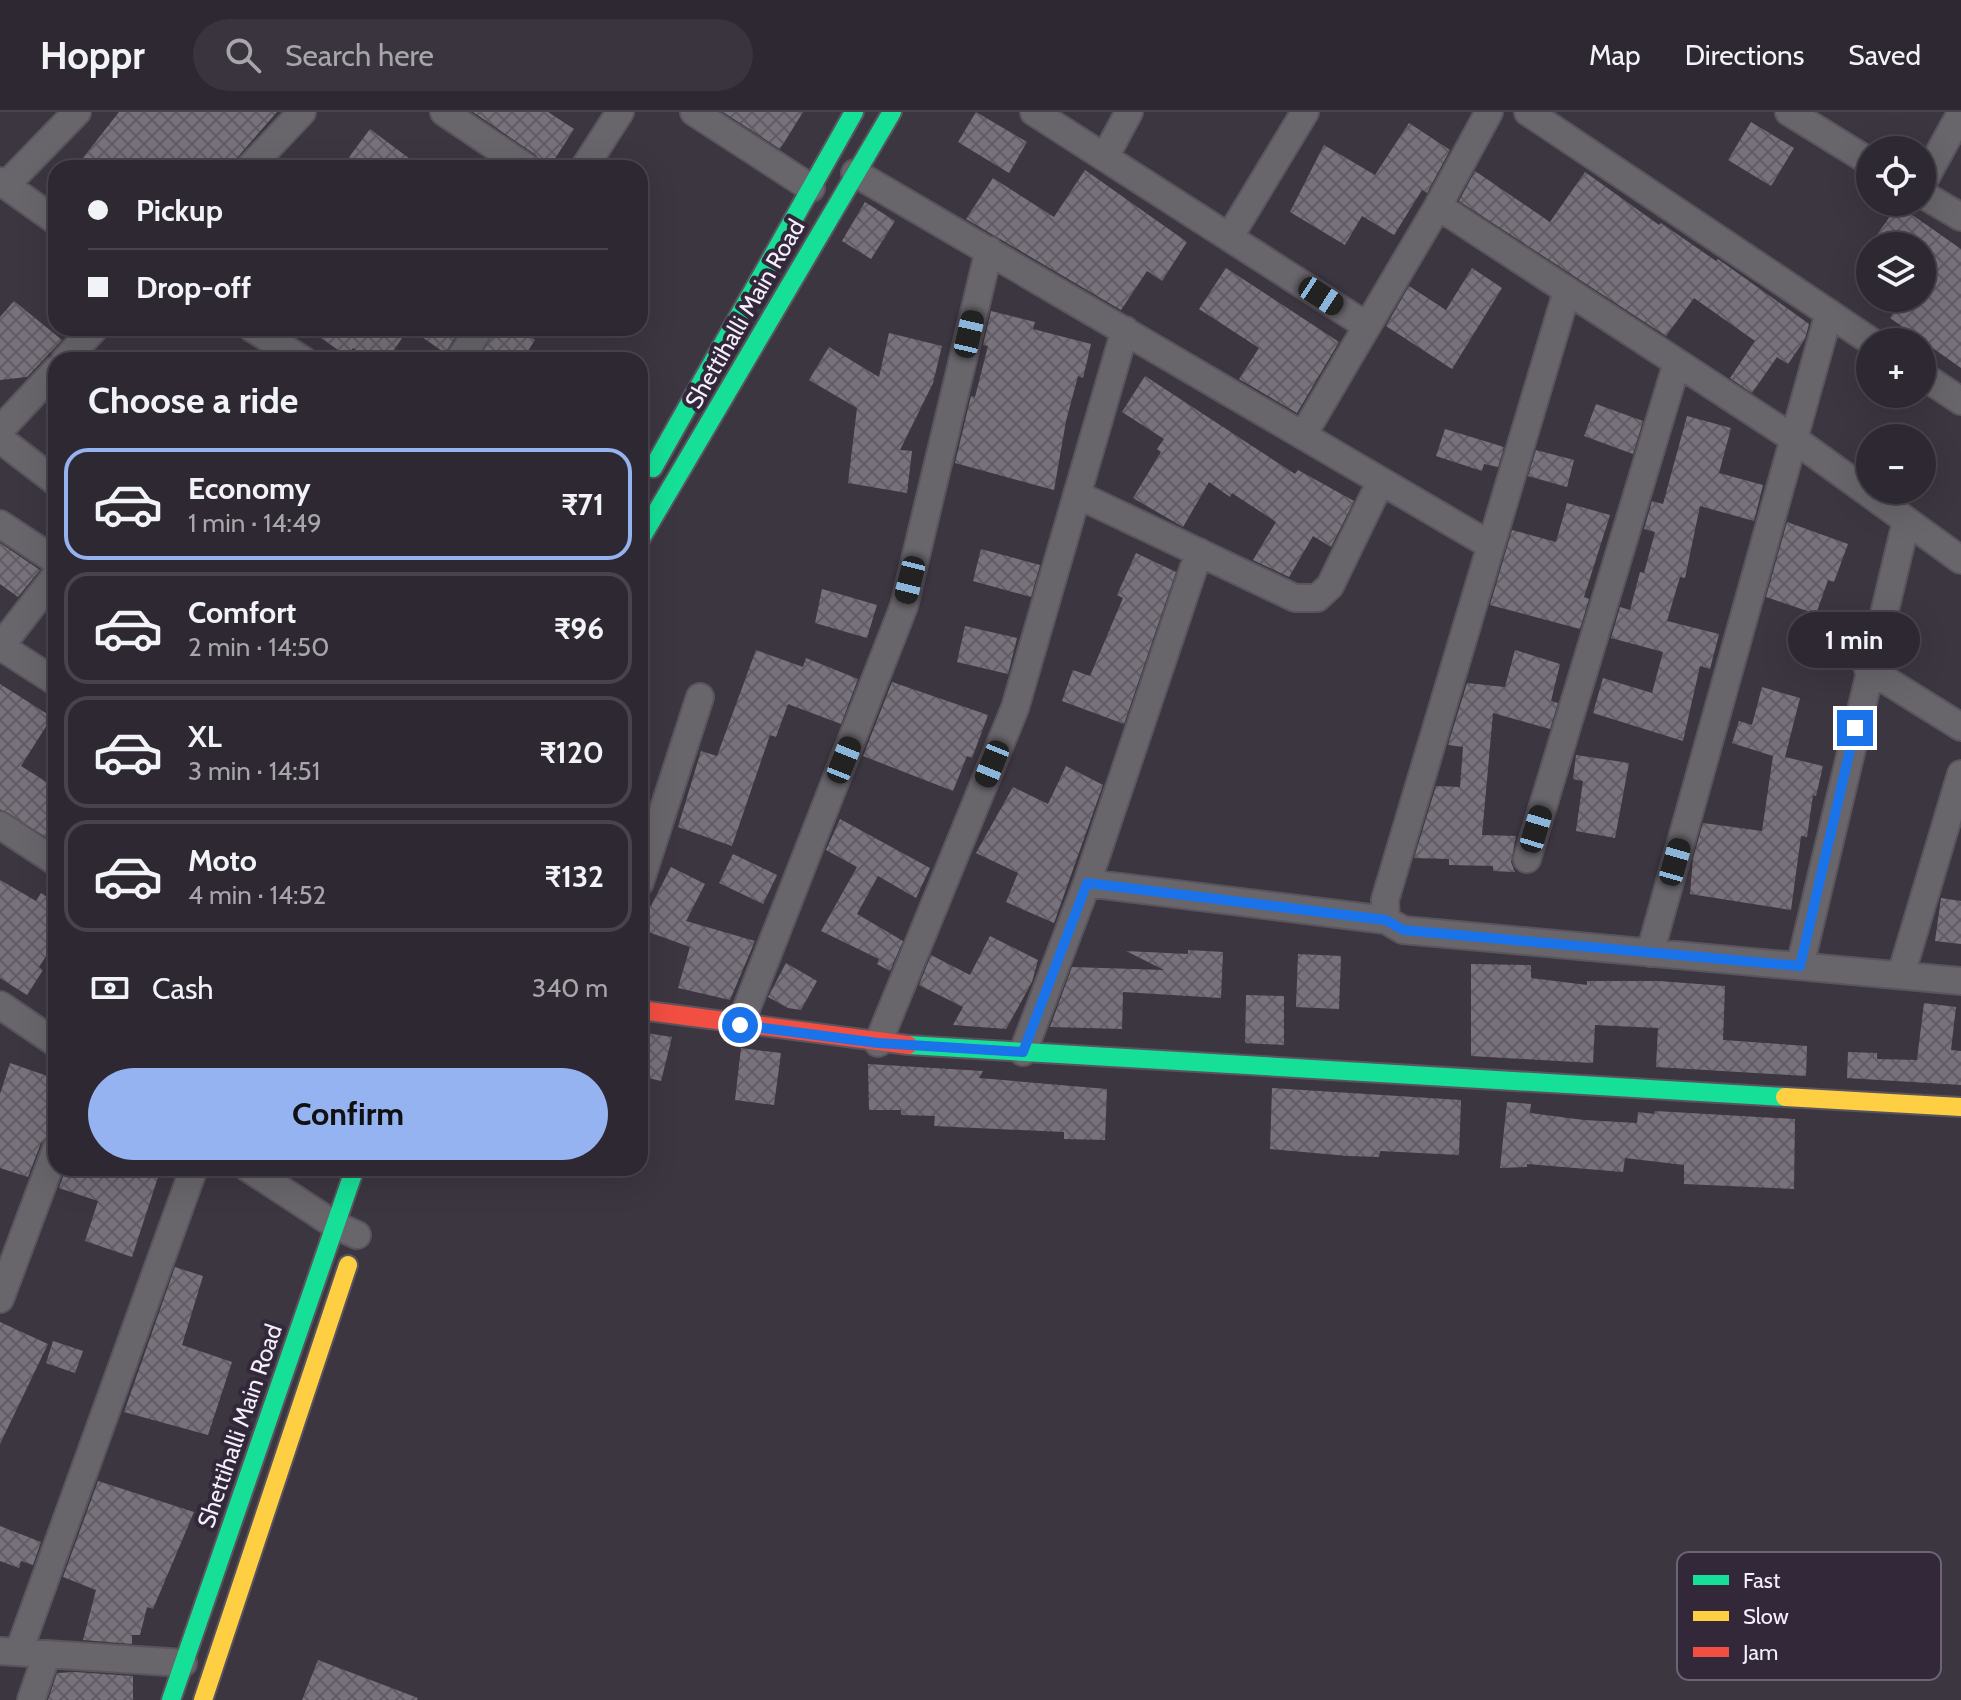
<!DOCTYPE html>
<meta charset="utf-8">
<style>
body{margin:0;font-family:Cabin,sans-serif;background:#39343d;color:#f1f3f6;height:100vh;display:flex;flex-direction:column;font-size:30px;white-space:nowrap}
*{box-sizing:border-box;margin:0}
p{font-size:26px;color:#a7a6ab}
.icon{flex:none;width:44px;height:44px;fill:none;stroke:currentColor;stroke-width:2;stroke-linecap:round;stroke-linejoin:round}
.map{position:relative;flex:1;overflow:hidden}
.sheet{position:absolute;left:48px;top:240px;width:600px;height:824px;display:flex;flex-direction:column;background:#2d2831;border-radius:24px;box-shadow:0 8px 32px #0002,0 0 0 2px #48444d}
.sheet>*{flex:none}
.guide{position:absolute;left:48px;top:48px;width:600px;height:176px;border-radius:24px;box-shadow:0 8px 32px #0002,0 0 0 2px #48444d;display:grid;align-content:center;height:176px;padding:0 40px;background:#2d2831}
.fabs{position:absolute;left:1856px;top:24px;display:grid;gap:16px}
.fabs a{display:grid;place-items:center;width:80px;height:80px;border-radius:50%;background:#2d2831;box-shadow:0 8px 32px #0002,0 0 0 2px #48444d;font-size:40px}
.end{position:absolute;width:36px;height:36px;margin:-18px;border:10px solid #1a73e8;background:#fff;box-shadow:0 0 0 4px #fff}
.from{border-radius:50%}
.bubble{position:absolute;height:56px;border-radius:28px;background:#2d2831;box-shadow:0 8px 32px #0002,0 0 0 2px #48444d;font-size:26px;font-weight:700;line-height:56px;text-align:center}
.car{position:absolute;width:24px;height:48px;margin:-24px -12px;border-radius:10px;box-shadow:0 0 6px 2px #0007;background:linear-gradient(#222 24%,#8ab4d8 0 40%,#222 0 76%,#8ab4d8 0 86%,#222 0)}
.guide b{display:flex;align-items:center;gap:28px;height:76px;font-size:30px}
.guide b+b{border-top:2px solid #48444d}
.guide i{width:20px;height:20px;background:#f1f3f6}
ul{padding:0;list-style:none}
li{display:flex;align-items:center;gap:24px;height:112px;margin:0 16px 12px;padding:0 24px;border:4px solid #48444d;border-radius:24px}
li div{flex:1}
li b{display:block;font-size:30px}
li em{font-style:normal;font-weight:700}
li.on{border-color:#95b2f1}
li>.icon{width:72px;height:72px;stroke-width:1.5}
h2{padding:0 40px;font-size:36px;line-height:96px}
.pay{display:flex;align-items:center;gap:20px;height:88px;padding:0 40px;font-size:30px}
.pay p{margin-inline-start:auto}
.cta{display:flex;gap:16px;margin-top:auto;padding:16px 40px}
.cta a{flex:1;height:92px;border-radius:48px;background:#95b2f1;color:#111;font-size:32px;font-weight:700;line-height:92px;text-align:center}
header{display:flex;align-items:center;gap:48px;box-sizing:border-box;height:112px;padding:0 40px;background:#2d2831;border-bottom:2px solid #48444d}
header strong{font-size:38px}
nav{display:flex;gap:44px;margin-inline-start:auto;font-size:28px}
.search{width:560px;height:72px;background:#39343d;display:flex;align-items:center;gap:20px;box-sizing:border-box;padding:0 28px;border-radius:44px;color:#a7a6ab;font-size:30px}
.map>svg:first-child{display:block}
.building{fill:url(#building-cross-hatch)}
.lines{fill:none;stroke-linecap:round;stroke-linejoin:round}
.street-casing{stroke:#5a545e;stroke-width:30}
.fast-casing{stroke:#5a545e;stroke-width:22}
.slow-casing{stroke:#5a545e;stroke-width:22}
.jam-casing{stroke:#5a545e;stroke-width:22}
.street{stroke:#68666b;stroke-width:26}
.fast{stroke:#16e098;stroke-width:18}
.slow{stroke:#ffcf43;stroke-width:18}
.jam{stroke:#f24e42;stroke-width:18}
.route{stroke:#1a73e8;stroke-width:10}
.labels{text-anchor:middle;stroke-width:8;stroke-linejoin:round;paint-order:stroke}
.street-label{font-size:24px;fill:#f5eefb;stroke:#32283a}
.key{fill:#32283a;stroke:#6c6374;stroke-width:2}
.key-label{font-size:22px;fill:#f5eefb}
</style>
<header>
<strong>Hoppr</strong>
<div class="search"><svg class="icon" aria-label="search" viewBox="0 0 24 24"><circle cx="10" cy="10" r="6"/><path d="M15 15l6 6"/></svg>Search here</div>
<nav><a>Map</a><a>Directions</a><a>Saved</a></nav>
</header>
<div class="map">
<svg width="1961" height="1588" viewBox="0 0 1961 1588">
<defs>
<pattern id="building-cross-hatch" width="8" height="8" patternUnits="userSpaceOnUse" patternTransform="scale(2)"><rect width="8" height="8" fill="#78727c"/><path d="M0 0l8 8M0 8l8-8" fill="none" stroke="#615c64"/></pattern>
</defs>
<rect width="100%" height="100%" fill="#3c3641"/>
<path class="building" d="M119,0H277L228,56H75Z
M473,0H548L574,17L549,56H543L536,43Z
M723,0H803L780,37Z
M976,0L1027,30L1009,61L958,30Z
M1751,10L1794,36L1771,74L1728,48Z
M1409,11L1450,38L1427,81L1422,78L1394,123L1362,104L1345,133L1290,100L1324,33L1375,63Z
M370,17L422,56H341Z
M1085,58L1187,130L1162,169L1147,159L1121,198L966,107L993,66L1054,105Z
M1475,59L1550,110L1585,60L1659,113L1661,111L1716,149L1718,147L1809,212L1805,227L1788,252L1777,245L1752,281L1730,266L1755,229L1694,186L1666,224L1459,89Z
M865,90L895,109L871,147L842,129Z
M1898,93L1961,137V256L1890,206L1903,186H1922V134H1869Z
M1226,156L1339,230L1297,301L1239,267L1259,236L1199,197Z
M1472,156L1502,176L1452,257L1386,214L1409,174L1446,198Z
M14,189L62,228L27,265L0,268V205Z
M991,199L1035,210L1033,217L1091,232L1083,266L1078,264L1066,309L1054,378L955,351L971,284L975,285L988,234L983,233Z
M306,216H461L445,241L409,216L387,248H370L353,236L347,244Z
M496,216H517L535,228L522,248H478Z
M889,221L942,234L933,271L900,338L912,339L907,381L848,371L857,296L809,268L829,235L879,265Z
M1145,264L1295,362L1298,358L1354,389L1331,435L1313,424L1289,465L1253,448L1276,410L1232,381L1230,385L1209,370L1183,415L1133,386L1161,340L1157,337L1164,327L1122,300Z
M1596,292L1643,309L1633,342L1584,324Z
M1687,304L1731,316L1719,361L1763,373L1754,409L1700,394L1685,466L1680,465L1667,509L1719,522L1710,557L1700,554L1683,629L1593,601L1603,566L1652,581L1663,540L1611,526L1620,495L1630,498L1640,460L1644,461L1655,420L1644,417L1652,389L1663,392Z
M1445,317L1504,335L1498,355L1484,352L1482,359L1436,344Z
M1536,338L1574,348L1567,375L1528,364Z
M1567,391L1610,403L1584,485L1589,487L1580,517L1490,493L1512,418L1556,430Z
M1787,410L1848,432L1834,470L1828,468L1816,502L1766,485Z
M0,431L40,458L18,485L0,472Z
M981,437L1040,453L1031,485L973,469Z
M1136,441L1176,460L1124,612L1062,589L1073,558L1090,564L1123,486L1117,483Z
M822,477L877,493L867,526L815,511Z
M965,514L1017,526L1008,562L957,550Z
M756,538L803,555L806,546L858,567L841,612L788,592L776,625L770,623L732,734L678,715L701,639L717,644Z
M1515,538L1560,552L1551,589L1558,591L1550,617L1493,601L1482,723L1516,724L1511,750L1515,760L1493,759V754L1449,753V747L1414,746L1436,674L1460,675L1463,635L1448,633L1467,571L1505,575Z
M892,570L988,603L972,646L967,644L953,679L863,644Z
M0,572L52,605L21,654L56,676V731L0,697Z
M1762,575L1800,586L1785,645L1823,654L1816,684L1813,683L1807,725L1801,724L1791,798L1690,782L1693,746L1703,711L1762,719L1773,644L1732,631L1739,609L1752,613Z
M1576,643L1629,651L1615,726L1576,719L1583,669L1573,667Z
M1066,654L1103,673L1054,811L1006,790L1018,761L976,741L1013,675L1048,692Z
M840,707L930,756L916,786L878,764L857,802L903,829L890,859L877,852L879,847L821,819L857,755L826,738Z
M733,742L777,763L763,792L719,771Z
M671,755L705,772L686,809L755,829L730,888L678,876L690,835L640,817L648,793L651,794Z
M0,768L36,789L41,781L56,791V829L39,855L43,858L27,883L0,866Z
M1941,786L1961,789V832L1935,829Z
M990,824L1038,848L1032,870L1006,917L953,913L963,895L919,873L931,843L970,863Z
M1188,838L1223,840L1221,886L1123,880L1122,917L1050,915L1072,855L1164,858L1126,839L1188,842Z
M1298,842L1341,844L1339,897L1296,895Z
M786,851L817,869L801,898L788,896L768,885Z
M1471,852L1531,853V866L1587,873V869H1659L1725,874L1723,928L1807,934L1806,964L1656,955L1658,916L1595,913L1593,951L1471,944Z
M1246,883L1284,884V933L1245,931Z
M1924,891L1956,895L1951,938L1961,939V973L1847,966L1848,940L1877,941V947L1917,948Z
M640,920L672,925L661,969L640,964Z
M741,936L781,941L774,993L735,988Z
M10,951L56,967V1021L41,1031L28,1065L0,1056V982Z
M868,952L983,959L979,966L1107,977L1105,1028L1064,1027V1020L934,1014L935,1004L901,1003V998H869Z
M1272,976L1461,988L1459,1043L1380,1039L1379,1045L1348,1044L1270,1037Z
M1507,990L1531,992L1530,1001L1584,1008L1637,1011L1638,1000L1654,1002L1655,999L1795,1007L1794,1077L1684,1072V1053L1625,1046L1623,1060L1527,1052V1055L1500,1056Z
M66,1056H161L132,1145L85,1129L98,1089L59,1076Z
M175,1155L203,1164L182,1233L232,1250L208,1323L124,1300Z
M0,1210L48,1232L0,1332Z
M53,1229L83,1239L75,1261L46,1251Z
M98,1369L194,1400L153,1497L147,1495L140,1523H132V1532L83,1528L96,1478L63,1465Z
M0,1414L41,1430L33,1453L21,1449L19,1456L0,1449Z
M318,1548L418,1586L417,1588H302Z
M75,1560L133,1564V1588H48L57,1561Z"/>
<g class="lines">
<g class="street-casing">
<path id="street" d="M444,0L527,56
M694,0L811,76
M1034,0L1367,214
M1528,0L1872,230
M1789,0L1870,50
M1105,45L1129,0
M249,56L302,0
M584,56L620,0
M855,61L1490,433
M0,69L56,109
M1922,72L1961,1
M6,73L77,0
M1922,82L1961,105
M1438,94L1794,327L1961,448
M1230,124L1305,0
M1567,179L1385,788L1386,808L1403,818L1961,869
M252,216L303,248
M65,248L95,216
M459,248L480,216
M1922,263L1961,289
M0,318L56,258
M1303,323L1438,94L1489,0
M0,327L56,370
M1078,383L1295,486H1317L1330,474L1381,369
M0,412L56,449
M0,534L56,570
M0,535L56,463
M1868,557L1961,615
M0,713L56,750
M1527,747L1677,251
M640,770L700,585
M1087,771L1386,808
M1650,841L1829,201
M1800,854L1906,410
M1901,863L1961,662
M0,893L56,931
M740,913L904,494L989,138
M878,931L1015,596L1125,218
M1023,940L1087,771L1199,440
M248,1056L335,1113L357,1123
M0,1187L56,1037
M0,1539L183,1551
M19,1539L194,1056
M31,1588L47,1542"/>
</g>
<g class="fast-casing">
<path id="fast" d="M653,356L854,0
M640,428L892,0
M908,933L1785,985
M171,1588L355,1056"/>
</g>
<g class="slow-casing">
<path id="slow" d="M1785,985L1961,995
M203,1588L348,1153"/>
</g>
<g class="jam-casing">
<path id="jam" d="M640,898L908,933"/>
</g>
<use href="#street" class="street"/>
<use href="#fast" class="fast"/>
<use href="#slow" class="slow"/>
<use href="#jam" class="jam"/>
</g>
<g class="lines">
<path class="route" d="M740,913L878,931L1023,940L1087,771L1386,808L1403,818L1800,854L1855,616"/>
</g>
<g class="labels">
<g class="street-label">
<text transform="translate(745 202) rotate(-60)" y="8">Shettihalli Main Road</text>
<text transform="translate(240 1314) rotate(-71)" y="8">Shettihalli Main Road</text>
</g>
</g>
<rect x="1677" y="1440" width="264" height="128" rx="12" class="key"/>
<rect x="1693" y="1463" width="36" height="10" fill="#16e098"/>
<rect x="1693" y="1499" width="36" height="10" fill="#ffcf43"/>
<rect x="1693" y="1535" width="36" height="10" fill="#f24e42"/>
<g class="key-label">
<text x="1743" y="1476">Fast</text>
<text x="1743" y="1512">Slow</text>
<text x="1743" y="1548">Jam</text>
</g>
</svg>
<div class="fabs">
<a><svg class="icon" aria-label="locate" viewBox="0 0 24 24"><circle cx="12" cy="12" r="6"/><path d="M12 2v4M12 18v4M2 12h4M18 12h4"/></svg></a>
<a><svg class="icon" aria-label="layers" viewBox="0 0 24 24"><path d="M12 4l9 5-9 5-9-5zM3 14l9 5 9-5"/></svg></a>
<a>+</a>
<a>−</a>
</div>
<i class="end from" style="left:740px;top:913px"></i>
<i class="end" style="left:1855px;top:616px"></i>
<div class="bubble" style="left:1788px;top:500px;width:132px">1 min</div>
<i class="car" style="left:1321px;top:184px;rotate:123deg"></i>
<i class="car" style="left:969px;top:222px;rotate:13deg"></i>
<i class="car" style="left:910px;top:468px;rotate:194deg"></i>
<i class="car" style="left:844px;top:648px;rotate:22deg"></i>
<i class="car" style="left:992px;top:652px;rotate:202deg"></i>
<i class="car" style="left:1536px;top:717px;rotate:17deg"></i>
<i class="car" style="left:1675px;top:750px;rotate:16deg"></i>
<div class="guide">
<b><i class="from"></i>Pickup</b>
<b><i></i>Drop-off</b>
</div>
<section class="sheet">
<h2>Choose a ride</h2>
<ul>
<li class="on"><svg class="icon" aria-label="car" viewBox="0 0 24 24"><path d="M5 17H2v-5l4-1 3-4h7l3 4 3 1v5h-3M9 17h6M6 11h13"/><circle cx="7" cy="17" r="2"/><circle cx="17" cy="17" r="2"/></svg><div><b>Economy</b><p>1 min · 14:49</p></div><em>₹71</em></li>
<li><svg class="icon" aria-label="car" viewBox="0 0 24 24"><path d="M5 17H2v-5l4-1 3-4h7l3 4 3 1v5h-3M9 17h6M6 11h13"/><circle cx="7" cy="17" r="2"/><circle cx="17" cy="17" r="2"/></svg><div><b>Comfort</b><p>2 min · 14:50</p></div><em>₹96</em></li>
<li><svg class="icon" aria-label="car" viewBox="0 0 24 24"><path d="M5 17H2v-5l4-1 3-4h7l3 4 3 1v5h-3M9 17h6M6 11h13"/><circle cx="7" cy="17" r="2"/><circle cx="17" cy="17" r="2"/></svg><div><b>XL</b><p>3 min · 14:51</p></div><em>₹120</em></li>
<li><svg class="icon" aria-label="car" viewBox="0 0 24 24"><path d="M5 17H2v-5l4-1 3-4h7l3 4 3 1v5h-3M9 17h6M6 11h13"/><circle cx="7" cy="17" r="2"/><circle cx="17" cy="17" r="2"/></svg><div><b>Moto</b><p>4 min · 14:52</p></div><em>₹132</em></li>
</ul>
<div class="pay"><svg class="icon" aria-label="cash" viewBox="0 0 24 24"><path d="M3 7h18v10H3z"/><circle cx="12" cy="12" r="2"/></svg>Cash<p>340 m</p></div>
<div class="cta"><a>Confirm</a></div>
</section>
</div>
